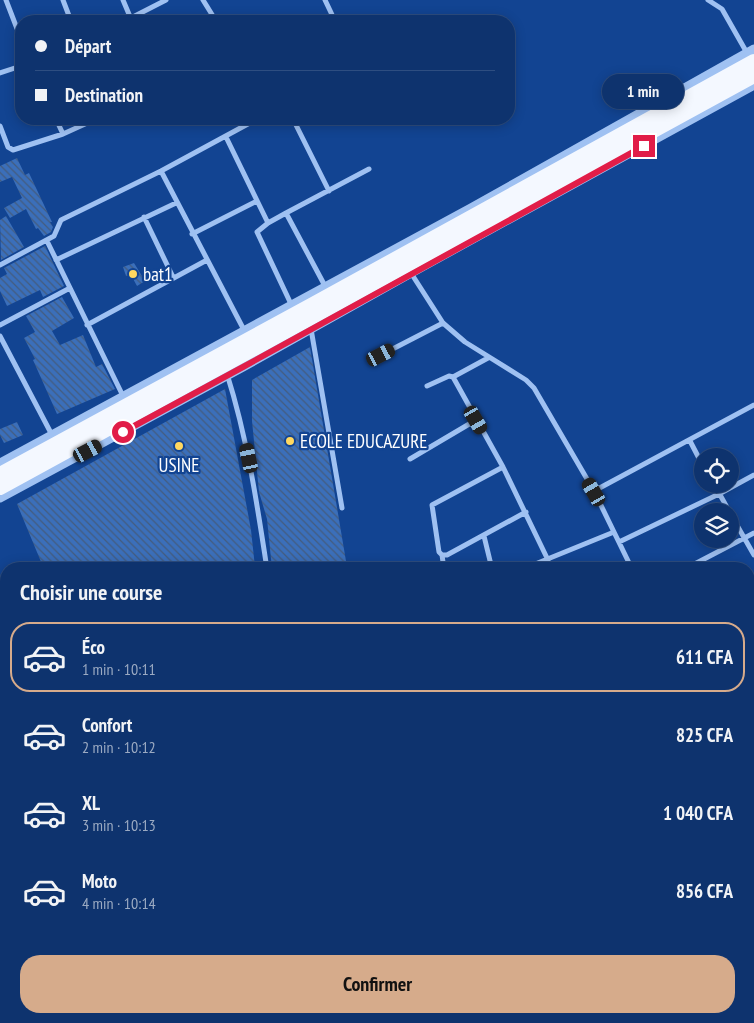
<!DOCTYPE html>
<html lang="fr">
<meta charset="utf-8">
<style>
body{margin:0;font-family:"PT Sans Narrow",sans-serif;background:#173b73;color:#f1f3f6;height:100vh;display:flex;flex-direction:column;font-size:19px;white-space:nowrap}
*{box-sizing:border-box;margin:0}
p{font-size:16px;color:#9baac2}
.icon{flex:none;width:28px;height:28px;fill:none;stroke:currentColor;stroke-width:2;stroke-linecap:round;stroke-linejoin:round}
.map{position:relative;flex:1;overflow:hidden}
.drawer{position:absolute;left:0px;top:562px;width:755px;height:461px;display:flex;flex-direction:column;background:#0e336e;border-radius:20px 20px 0 0;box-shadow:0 2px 12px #0003,0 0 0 1px #2e4e81}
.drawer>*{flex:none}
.guide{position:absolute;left:15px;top:15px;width:500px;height:110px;border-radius:20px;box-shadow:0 2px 12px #0003,0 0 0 1px #2e4e81;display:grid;align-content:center;height:110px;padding:0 20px;background:#0e336e}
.fabs{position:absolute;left:694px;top:448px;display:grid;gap:10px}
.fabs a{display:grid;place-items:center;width:45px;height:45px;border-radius:50%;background:#0e336e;box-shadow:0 2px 12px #0003,0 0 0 1px #2e4e81;font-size:25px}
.end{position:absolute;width:22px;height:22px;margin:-11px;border:6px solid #e11d48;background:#fff;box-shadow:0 0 0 2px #fff}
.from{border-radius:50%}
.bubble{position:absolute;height:35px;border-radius:18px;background:#0e336e;box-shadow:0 2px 12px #0003,0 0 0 1px #2e4e81;font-size:16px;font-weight:800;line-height:35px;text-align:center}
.car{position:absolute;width:15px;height:30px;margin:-15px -8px;border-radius:6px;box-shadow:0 0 4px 1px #0007;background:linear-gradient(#222 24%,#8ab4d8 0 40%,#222 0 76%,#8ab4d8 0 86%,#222 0)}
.guide b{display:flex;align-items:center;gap:18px;height:48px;font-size:19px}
.guide b+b{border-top:1px solid #2e4e81}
.guide i{width:12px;height:12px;background:#f1f3f6}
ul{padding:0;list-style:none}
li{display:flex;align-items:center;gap:15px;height:70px;margin:0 10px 8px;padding:0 10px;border:2px solid transparent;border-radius:20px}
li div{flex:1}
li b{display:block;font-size:19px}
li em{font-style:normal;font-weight:800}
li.on{border-color:#d6ab8b}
li>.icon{width:45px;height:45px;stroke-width:1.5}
h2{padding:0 20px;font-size:22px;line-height:60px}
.primary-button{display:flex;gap:10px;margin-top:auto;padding:10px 20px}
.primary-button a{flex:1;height:58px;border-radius:20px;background:#d6ab8b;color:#111;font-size:20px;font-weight:800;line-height:58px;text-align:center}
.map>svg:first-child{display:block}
.grass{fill:url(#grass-dots)}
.building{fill:url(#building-back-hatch)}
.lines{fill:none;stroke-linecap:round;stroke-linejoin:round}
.minor{stroke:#9fc1f2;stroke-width:5}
.tertiary{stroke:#9fc1f2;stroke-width:9}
.trunk{stroke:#f4f8ff;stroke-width:14}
.route{stroke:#e11d48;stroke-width:6}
.poi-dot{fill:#ffd860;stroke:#124492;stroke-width:2}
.labels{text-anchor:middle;stroke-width:4.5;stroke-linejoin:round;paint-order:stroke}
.poi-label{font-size:19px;fill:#fff;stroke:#124492;text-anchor:start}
</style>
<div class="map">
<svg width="754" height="1023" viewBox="0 0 754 1023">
<defs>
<pattern id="grass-dots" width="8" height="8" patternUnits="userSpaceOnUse" patternTransform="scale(1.25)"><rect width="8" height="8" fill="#245eb1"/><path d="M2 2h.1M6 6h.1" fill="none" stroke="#4576bd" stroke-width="1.8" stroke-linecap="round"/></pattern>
<pattern id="building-back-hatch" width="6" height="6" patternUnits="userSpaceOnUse" patternTransform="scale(1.25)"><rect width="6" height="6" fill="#3b6fba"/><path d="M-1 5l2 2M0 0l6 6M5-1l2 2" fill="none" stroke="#445c7e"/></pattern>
</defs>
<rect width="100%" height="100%" fill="#124492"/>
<path class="grass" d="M6,665V785L0,776V668Z"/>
<path class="building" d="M17,158L25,175L29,173L52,222H50L53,227L51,232L44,236L38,228L36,229L26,209L10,218L4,208L22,198L12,177L0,182V166Z
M6,216L24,247L1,260L0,220Z
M45,246L64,286L43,297L40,290L7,306L0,291V278L7,274L4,268Z
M134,263L145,281L137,286L131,275L126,276L123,267Z
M62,297L74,318L52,331L60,345L83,335L96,367L102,364L115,389L57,414L33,360L35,359L24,338L35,332L26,316Z
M310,347L346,561L313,569H272L267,519L259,492L252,421V380Z
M225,389L251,530L255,567L251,569H44L17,504Z
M17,422L23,435L4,443L0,435V429Z"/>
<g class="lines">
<path class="minor" d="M6,0L21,39
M63,0L71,21
M123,0L131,19
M203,0L216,21
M325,0L335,21
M708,0L722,9L747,53
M125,21L166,0
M0,73L21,66
M56,119L63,134
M293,119L329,191
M0,126L8,147L13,150L63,134L96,119
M226,137L268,223
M161,171L244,330
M286,213L325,286
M144,217L173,277
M192,234L257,201
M47,241L124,398
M56,260L176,203
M0,265L54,236L61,220L161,171L257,119
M411,273L443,323L465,342L526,380L534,388L594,491L632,569
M291,304L257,232L268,223L286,213L369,169
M0,325L70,288
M87,325L207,260
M311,329L342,508
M0,336L52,435
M381,355L443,323
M227,374C247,437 257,503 267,569
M453,377L503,467L548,560
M427,386L449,376L453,377L488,358
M690,441L702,464
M410,459L476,420
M503,467L432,505L439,552L442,555H447L526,512
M714,484L729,511
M594,491L754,405
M730,513L754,555
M484,536L492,569
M619,542L719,494L754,475
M442,555L444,569
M523,569L614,532
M685,569L754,533
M749,656L754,666
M749,675L754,673
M749,781L754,791
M749,814L754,812
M0,836L6,839
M749,839L754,836
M749,891L754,890
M0,913L6,914
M749,944H754
M0,966L6,967
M749,970L754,969
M122,1018L125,1023
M274,1018L277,1023
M516,1018L517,1023
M567,1018V1023
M618,1018V1023
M741,1018V1023
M177,1023L189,1018
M341,1023L354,1018
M411,1023L422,1018"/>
<path class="tertiary" d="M0,463L471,208L754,49
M0,498L243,367L411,273L754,85"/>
<path class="trunk" d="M0,474L313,304L754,61
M0,488L754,76"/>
</g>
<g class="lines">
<path class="route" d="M123,432L243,367L644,146"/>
</g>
<g class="poi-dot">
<circle cx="133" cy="274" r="5"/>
<circle cx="290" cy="441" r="5"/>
<circle cx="179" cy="446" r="5"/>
</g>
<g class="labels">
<g class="poi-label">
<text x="143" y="281">bat1</text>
<text x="300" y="448">ECOLE EDUCAZURE</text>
<text x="179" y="472" text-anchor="middle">USINE</text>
</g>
</g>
</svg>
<div class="fabs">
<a><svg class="icon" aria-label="locate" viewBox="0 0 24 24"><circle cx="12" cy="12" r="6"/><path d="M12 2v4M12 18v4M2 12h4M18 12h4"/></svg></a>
<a><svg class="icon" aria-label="layers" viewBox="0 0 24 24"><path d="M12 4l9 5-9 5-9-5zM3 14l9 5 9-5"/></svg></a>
</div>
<i class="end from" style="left:123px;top:432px"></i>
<i class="end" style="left:644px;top:146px"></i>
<div class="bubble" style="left:602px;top:74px;width:82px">1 min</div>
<i class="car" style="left:381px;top:355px;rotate:63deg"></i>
<i class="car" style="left:476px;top:420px;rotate:150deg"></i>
<i class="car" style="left:88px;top:451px;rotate:62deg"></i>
<i class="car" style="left:249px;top:458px;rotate:348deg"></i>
<i class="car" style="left:594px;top:492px;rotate:330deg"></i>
<div class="guide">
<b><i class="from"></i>Départ</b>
<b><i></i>Destination</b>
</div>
<section class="drawer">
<h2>Choisir une course</h2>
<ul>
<li class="on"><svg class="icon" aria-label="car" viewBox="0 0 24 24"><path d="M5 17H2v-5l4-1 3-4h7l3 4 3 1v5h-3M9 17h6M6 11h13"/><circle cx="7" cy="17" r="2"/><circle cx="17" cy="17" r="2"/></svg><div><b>Éco</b><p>1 min · 10:11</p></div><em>611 CFA</em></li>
<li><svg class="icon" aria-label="car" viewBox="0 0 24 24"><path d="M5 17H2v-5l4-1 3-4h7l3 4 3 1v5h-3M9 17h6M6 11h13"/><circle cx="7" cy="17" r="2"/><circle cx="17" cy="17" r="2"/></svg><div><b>Confort</b><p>2 min · 10:12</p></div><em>825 CFA</em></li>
<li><svg class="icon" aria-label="car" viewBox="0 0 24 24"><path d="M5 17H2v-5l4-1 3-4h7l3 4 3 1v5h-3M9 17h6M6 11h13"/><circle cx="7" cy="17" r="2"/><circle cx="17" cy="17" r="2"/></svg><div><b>XL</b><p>3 min · 10:13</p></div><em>1 040 CFA</em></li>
<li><svg class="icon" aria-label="car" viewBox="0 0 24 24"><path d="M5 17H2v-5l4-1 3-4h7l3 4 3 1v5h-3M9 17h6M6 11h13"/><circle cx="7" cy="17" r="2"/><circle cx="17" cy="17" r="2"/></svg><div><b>Moto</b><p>4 min · 10:14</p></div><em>856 CFA</em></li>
</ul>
<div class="primary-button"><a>Confirmer</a></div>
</section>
</div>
